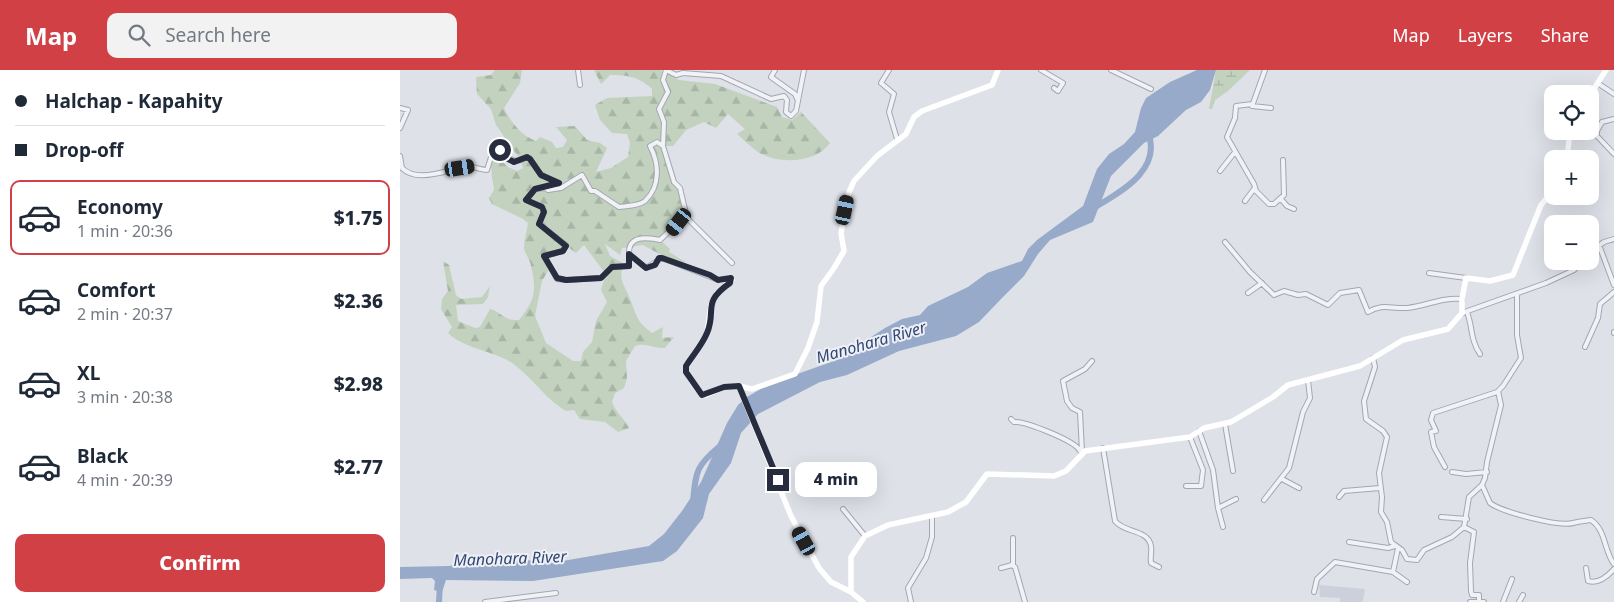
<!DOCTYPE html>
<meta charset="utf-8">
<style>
body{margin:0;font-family:"Noto Sans",sans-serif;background:#f2f2f3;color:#1f2937;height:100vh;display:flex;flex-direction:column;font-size:19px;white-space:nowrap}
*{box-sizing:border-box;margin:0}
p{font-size:16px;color:#747a83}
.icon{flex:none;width:28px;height:28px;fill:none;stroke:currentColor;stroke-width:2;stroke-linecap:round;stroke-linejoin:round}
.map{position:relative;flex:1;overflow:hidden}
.panel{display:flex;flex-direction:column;background:#fff;width:400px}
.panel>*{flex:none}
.guide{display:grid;align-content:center;height:110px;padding:0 15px;background:#fff}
.fabs{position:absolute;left:1144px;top:15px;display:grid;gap:10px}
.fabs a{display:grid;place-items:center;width:55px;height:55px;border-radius:10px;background:#fff;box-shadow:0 5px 20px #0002;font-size:25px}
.end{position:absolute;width:22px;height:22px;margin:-11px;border:6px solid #272d3f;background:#fff;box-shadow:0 0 0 2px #fff}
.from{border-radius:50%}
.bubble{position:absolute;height:35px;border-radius:10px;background:#fff;box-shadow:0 5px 20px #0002;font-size:16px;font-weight:800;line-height:35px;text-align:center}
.car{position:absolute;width:15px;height:30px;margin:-15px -8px;border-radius:6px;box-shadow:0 0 4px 1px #0007;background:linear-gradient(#222 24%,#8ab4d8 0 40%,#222 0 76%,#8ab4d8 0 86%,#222 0)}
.guide b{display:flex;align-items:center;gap:18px;height:48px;font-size:19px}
.guide b+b{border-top:1px solid #e0e1e3}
.guide i{width:12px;height:12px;background:#1f2937}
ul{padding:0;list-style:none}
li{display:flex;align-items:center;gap:15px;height:75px;margin:0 10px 8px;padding:0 5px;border:2px solid transparent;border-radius:10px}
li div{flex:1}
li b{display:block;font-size:19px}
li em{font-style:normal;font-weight:800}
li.on{border-color:#d14045}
li>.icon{width:45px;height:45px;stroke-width:1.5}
.primary-button{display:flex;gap:10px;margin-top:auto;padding:10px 15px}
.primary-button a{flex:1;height:58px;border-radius:10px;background:#d14045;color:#fff;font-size:20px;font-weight:800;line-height:58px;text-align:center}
header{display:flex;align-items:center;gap:30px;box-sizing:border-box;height:70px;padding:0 25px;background:#d14045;color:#fff}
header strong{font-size:24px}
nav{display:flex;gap:28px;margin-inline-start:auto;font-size:18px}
.search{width:350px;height:45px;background:#f2f2f3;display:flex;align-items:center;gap:12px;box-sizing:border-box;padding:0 18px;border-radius:10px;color:#747a83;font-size:19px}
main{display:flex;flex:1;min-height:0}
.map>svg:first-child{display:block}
.built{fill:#ccd0da}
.forest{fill:url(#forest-firs)}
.wetland{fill:url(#wetland-marsh)}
.water{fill:#98aac9}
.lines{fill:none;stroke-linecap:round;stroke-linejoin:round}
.river{stroke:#98aac9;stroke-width:6}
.street-casing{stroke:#a3a7b2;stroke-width:6}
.street{stroke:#f1f2f6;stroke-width:4}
.secondary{stroke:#fff;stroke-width:5.5}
.route{stroke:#272d3f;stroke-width:6}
.labels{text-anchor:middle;stroke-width:4;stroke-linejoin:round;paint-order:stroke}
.water-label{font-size:16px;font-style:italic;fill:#304774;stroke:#eef0f6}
</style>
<header>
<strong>Map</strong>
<div class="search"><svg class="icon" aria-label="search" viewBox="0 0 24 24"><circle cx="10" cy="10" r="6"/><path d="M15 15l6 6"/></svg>Search here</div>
<nav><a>Map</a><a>Layers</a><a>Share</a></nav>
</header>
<main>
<section class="panel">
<div class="guide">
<b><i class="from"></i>Halchap - Kapahity</b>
<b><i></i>Drop-off</b>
</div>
<ul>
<li class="on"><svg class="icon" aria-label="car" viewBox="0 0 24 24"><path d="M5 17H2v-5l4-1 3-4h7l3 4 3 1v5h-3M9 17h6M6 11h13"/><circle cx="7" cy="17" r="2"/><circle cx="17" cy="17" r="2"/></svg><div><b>Economy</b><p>1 min · 20:36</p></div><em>$1.75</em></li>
<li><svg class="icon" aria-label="car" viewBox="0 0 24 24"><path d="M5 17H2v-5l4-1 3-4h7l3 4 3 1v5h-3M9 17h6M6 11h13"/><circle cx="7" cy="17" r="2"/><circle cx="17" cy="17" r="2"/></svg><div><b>Comfort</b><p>2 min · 20:37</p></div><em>$2.36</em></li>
<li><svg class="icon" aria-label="car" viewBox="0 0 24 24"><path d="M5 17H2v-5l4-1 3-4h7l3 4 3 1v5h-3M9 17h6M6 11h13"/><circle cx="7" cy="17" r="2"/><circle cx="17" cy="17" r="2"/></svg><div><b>XL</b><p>3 min · 20:38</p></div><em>$2.98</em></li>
<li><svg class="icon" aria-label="car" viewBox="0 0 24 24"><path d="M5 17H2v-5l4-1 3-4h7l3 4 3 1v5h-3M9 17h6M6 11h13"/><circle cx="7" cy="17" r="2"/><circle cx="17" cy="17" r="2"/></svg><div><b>Black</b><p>4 min · 20:39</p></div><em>$2.77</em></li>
</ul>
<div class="primary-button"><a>Confirm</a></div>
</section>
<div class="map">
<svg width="1214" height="532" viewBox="0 0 1214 532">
<defs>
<pattern id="forest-firs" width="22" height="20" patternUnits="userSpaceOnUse" patternTransform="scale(1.25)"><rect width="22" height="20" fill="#c2d2bf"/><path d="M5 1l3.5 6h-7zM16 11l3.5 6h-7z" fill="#a7b5a5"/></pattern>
<pattern id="wetland-marsh" width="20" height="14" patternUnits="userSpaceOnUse" patternTransform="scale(1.25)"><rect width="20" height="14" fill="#c2d2bf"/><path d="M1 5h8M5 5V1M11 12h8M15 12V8" fill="none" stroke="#a7b5a5"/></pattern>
</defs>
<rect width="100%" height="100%" fill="#dee1e8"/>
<path class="built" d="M919,515L965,519L963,530L961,532H940V528L920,527Z"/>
<path class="forest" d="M95,0H122L120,13L104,38C110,51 121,66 136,71L140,67L152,72L156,78L163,77L167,70L156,57L175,56L187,70L200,73L207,78L196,102L211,98L228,87L230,73L227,64L212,63L200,50L195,35L207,28L252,26V19C239,7 228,5 210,5L201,14L194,0H260L279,10L315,14L377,37L382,47L392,50L401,42L430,73C417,93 378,95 358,82C351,77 344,70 337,64L345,59L328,44L316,58L304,52L286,60L273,76H263L279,120L286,152L262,164L261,171L270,179L269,182L287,193L265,187L243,175L222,178L220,185L205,174L210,186L226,195L210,196L205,203L184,175L176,183L168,177L142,184L148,201L142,211L135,246L146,273L173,291H181L183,282L192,272L196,251L207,232L201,220C204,208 208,200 219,197L222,199C219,212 226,217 230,229C237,246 236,251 252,263L263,257L262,268L274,267L265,278C254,279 246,272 235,276L226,291L227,308L224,318L215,323L212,332C216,343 224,348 229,358L218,362L205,352L180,349L174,340L166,341C143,328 130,303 107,290C90,281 62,277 48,263L52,257L41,239L42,229L48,221L43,191L49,195L56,225L61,229L82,227L90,216L88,227L83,234L56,235L58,251L75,258L80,257L90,239C102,242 103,251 119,250C135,229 137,222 131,196C130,189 124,183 124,177C124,169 127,161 128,153L123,149L92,134L89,128L94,120C93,109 88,95 95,85L108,97L117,101L123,98L120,89L96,55L91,39L77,24L76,7L91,5Z"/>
<path class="wetland" d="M816,0H850L828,21L815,30L812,39H809Z"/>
<path class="water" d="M797,0H816L810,20L801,32L786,40L758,66L744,73L711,106L693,152L650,170L638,184L624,206L601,229L579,252L556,266L499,281L447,305L420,312L358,344L341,363L331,393L309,424L303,448L277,481L263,491L133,511L46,510L42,522L34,520L35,511L32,508L0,509V497L48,496L110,488L151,493L249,476L264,464L282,441L301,412L327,353L338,335L347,327L369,314L434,291L485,258L502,249L520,245L528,236L568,217L587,203L622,191L628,179L637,170L683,136L697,99L709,84L724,74L735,62L741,38L746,28L770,12Z"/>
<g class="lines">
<path class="river" d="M692,139C718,123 763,101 748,62
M293,431C296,401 296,396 320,376
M39,532L40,514"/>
<g class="street-casing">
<path id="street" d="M178,0L180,15
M266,0L263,10L268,22L259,39L264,52L263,76L274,112L280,118L287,148L279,152L260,170C248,168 228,164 229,184L246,198L262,188L321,211
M266,0L276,5L283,3L321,6L371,29L384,26L387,30L386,42L391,46L396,41L404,0
M375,0L371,7L395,24L398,31
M489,0L481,13L494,24L489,42L497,69
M641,0L663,13L658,21L654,18
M711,0L751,19
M865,0L852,36L871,38
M1199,14L1214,24
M852,34L836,36L835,48L827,67L854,114L856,121L869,134H874L884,125L883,90
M0,38L8,40L0,58
M1214,49L1202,52L1197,61V66L1214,84
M0,86L2,98C19,115 51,97 71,97C76,97 81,100 87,100L93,81L98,78C108,87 113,96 127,87L130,89L141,105L159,113L146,118L148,120L161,118L182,105L191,121H195L219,137C226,136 239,136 245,131C261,116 259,93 250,76L257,72L263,76
M820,101L835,82
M146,118L135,119L126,130L142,137L144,141L139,154L166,175L163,181L144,186L157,209L166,210L201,208L212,197L229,196V184
M881,129L887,136L894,139
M845,131L854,119
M287,148L332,193
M825,172L850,202L874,225L884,221L898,225L906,224L928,235L940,223L959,220L968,242C983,233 990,239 1007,238C1026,236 1042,227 1062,229
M1199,175L1214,215
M1190,182L1204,172L1214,169
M1029,203L1066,208
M848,223L862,213
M1117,224V265L1121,288L1103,316L1098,321L1101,335L1087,392L1085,408L1082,415L1090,433C1102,442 1159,457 1173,453C1180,451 1184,451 1191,450C1206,460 1204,481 1214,494
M1067,242C1073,258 1070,269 1080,284
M1062,243L1146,213L1174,200L1182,191
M1214,262V263
M1185,277L1198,248L1200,234L1214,222
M973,288L975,297L964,331L966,349L983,361L987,367L979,403L982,427L981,442L987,452L991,472L1002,480L1007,489L1017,490L1024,480L1052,467L1064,457L1069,427L1082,415
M611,349L614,352C625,351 676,371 680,381
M825,354L833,401
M799,361L813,400L818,438L823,457
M703,378L715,451C724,463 748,459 751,476C752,481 750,487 751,493L759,497
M682,382L680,342L672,338L667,331L663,311L685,299L692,291
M1045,397L1034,377L1031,362L1036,361L1031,350L1033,343L1097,322
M1052,402L1066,404L1087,402
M882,409L899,418
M786,416H801L803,400L790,367
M939,427L944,421L980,418
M864,430L889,398L903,342L910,328L908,310
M818,438L836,429
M443,439L465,466
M1041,447L1067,449
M1064,457L1074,462L1070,493L1071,521L1072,525H1079V531
M949,472L988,478L995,476
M613,496V468
M601,498L612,495L615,497L625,532
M1186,498L1188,511C1198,514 1207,507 1214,499
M993,502L1007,512
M914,522L917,509L935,492L993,502L998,478
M85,532L156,523
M511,532L508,518L526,488L532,467V447
M1070,532H1084
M1103,532L1112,509
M1119,532L1123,525"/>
</g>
<use href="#street" class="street"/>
<path class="secondary" d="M1190,25L1206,0
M1167,89L1170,61
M321,211L329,208L332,210L317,223L311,235L307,263L286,297C286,304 298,325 306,325L324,317L339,316L352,319L395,304L408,278L417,252L421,216L434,198L444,181L441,163L449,122L454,111L477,86L506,64L514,47L522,41L592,15L598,0
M339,317L391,446L419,498L431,512L451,522L463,532
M451,522V487L465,466L488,455L548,442L566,432L587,404L654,406L666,401L685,381L790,367L804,358L831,352L873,327L888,315L960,296L1003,270L1048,259L1062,243V229L1066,208L1090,211L1113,205L1141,135L1152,122"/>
</g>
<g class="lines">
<path class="route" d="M100,80L108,89L114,92L127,87L130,89L141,105L159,113L135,119L126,130L142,137L144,142L139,154L166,176L163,181L144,186L157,208L166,210L201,208L212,197L229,196V184L246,198L255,195L259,188H262L310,205L318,210L331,208L330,213C301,233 317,240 307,263C302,275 293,285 286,296V302L302,325L324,317L339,316L378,410"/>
</g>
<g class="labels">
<g class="water-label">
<text transform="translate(471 272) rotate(-16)" y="6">Manohara River</text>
<text transform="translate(110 488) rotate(-2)" y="6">Manohara River</text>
</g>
</g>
</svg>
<div class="fabs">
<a><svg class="icon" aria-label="locate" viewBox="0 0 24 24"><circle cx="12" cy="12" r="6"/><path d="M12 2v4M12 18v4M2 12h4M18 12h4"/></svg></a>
<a>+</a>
<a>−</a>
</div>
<i class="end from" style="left:100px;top:80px"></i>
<i class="end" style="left:378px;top:410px"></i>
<div class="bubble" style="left:395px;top:392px;width:82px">4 min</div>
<i class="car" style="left:60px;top:98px;rotate:81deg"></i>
<i class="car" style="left:445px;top:140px;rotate:12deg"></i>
<i class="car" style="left:279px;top:152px;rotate:218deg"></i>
<i class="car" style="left:404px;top:471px;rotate:331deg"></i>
</div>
</main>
